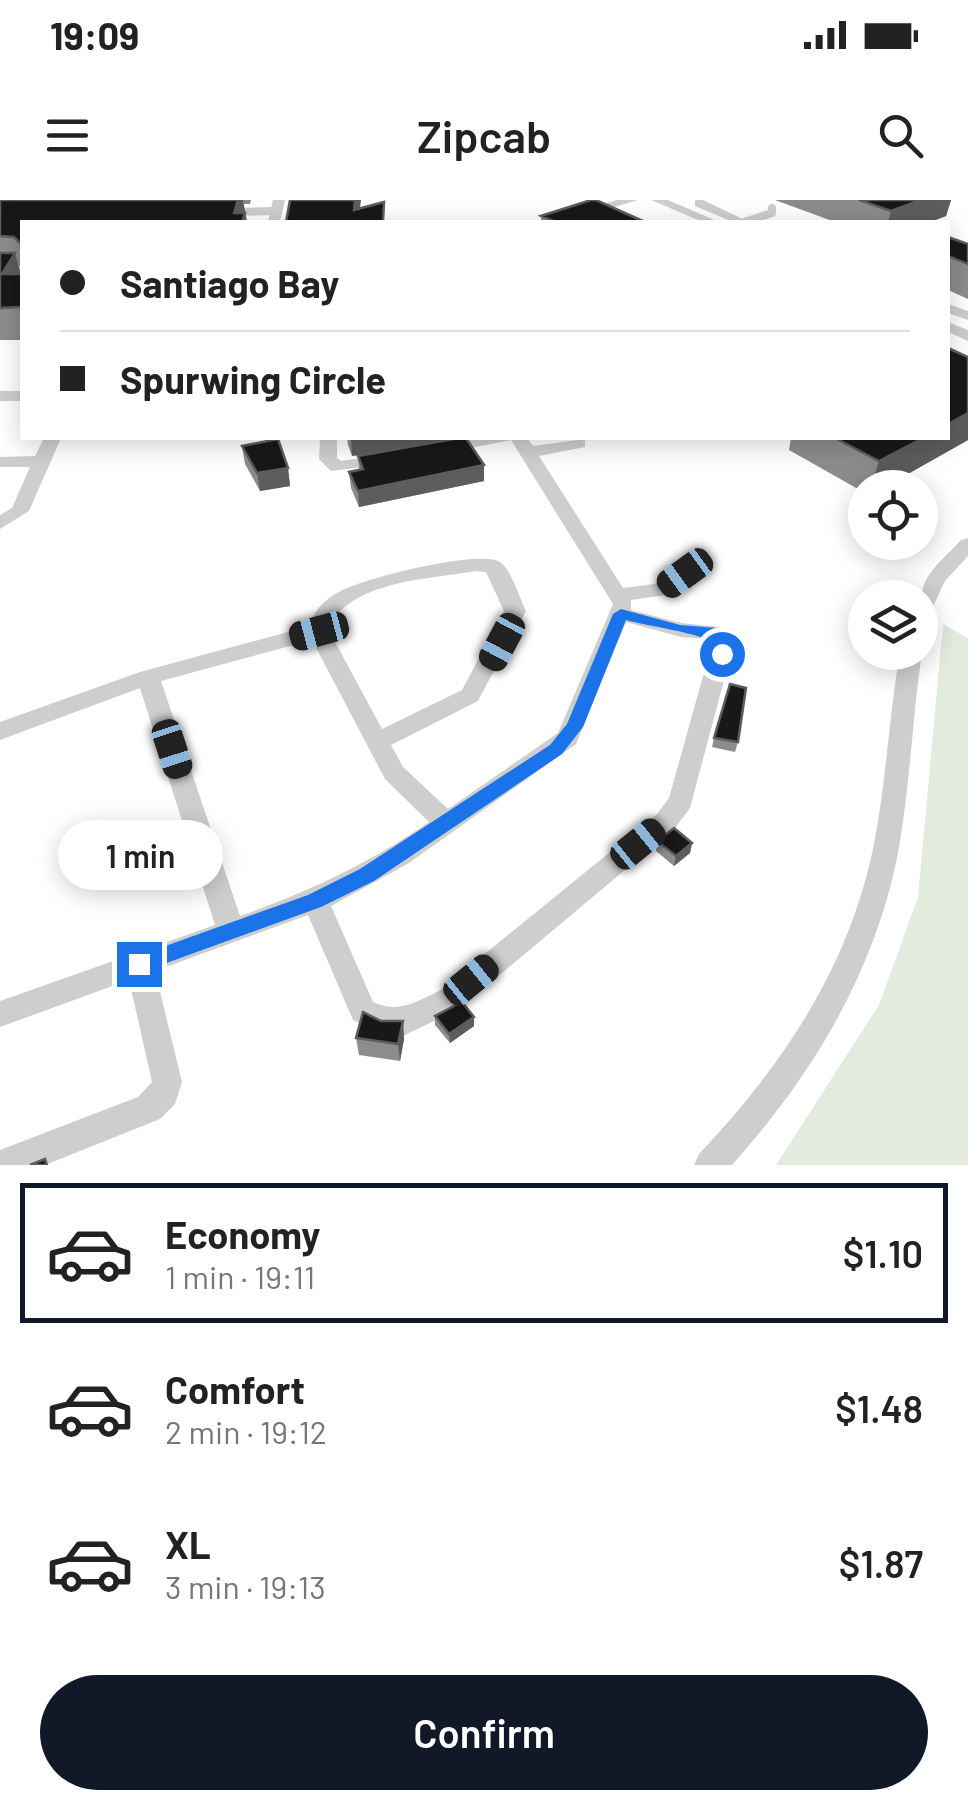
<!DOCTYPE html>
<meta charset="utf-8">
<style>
body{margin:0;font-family:Barlow,sans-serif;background:#f6f6f6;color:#222;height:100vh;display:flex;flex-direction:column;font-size:38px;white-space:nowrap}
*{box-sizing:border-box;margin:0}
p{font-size:32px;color:#767676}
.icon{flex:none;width:55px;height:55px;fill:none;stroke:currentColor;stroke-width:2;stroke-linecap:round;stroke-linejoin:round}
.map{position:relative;height:965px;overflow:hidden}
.sheet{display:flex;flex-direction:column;background:#fff;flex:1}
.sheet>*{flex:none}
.guide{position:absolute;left:20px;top:20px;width:930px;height:220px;border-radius:0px;box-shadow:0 5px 25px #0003;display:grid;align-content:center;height:220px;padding:0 40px;background:#fff}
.fabs{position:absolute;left:848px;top:270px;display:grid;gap:20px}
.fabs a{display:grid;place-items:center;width:90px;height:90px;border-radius:50%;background:#fff;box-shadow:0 5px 25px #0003;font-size:50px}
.end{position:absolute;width:45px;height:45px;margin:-22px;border:12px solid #1a73e8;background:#fff;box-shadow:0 0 0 5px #fff}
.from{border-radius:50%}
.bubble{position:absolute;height:70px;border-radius:35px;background:#fff;box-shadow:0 5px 25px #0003;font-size:32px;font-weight:600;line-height:70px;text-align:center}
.car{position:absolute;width:30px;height:60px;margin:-30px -15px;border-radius:12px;box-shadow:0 0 8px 2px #0007;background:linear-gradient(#222 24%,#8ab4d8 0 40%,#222 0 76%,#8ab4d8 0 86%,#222 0)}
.guide b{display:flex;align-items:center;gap:35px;height:95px;font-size:38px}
.guide b+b{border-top:2px solid #e0e0e0}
.guide i{width:25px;height:25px;background:#222}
ul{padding:18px 0 0;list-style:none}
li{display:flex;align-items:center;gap:30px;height:140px;margin:0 20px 15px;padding:0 20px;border:5px solid transparent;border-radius:0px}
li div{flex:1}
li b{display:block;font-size:38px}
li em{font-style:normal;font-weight:600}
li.on{border-color:#111827}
li>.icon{width:90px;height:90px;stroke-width:1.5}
.cta{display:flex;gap:20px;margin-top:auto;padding:20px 40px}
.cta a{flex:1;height:115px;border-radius:60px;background:#111827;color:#fff;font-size:40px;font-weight:600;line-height:115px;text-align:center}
.status{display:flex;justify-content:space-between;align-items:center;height:70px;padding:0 50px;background:#fff;direction:ltr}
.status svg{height:28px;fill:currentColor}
header{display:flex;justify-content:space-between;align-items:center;height:130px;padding:0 40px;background:#fff;font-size:45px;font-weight:600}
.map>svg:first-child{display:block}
.green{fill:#e3eade}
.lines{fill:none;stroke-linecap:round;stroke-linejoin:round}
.lane{stroke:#cecece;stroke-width:8}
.street{fill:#cecece;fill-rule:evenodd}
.wall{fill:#8c8c8c}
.shaded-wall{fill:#5d5d5d}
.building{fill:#181818;stroke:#5d5d5d;stroke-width:2.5}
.route{fill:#1a73e8}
</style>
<div class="status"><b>19:09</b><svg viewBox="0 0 49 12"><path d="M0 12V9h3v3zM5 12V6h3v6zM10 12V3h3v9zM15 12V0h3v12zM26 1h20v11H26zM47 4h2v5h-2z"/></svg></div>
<header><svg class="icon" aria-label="menu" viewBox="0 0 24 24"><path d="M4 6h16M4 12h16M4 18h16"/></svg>Zipcab<svg class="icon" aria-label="search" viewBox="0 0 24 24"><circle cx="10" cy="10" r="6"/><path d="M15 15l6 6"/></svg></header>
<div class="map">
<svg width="968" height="965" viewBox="0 0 968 965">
<rect width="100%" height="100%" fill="#fff"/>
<path class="green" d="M943,424L968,438V965H776L879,805L918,697Z"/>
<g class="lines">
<path class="lane" d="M231,12L277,11
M744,22L772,13V8"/>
<path class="street" d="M273,0H285L280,22H268Z
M617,0H638L581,17L575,13Z
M651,0H668L719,22H703Z
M695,0H703L749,22H733L695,6Z
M948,104L968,111V120L948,113Z
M948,122L968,130V141L948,132Z
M0,191H22V201H0Z
M44,238H61L29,311L0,329V315L12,308L30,267H0V257L35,256Z
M320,238H337V258L341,261L389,254L398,259L389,264L331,271L319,259Z
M476,238H527L533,246L585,239V247L539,256L623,388L655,384L695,357L702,355L712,361L667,395L631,400V410L681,423L720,427L734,443L690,608L675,628L459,809L405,835H385L353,820L308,715L155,771L182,882L175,904L160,919L45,965H0V950L138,897L152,882L129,780L0,827V801L215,725L140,488L0,540V522L140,472L310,426C313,411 325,399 339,392C361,379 479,349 500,362C511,369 520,399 526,411L481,495L478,501L391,545L403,567L448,609L558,533L613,404L511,240L440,254L431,249L434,245ZM476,371L486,372L504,411L462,490L382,529L333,438L331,422C359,380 431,379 476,371ZM626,422L681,437L706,439L712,444L669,598L657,614L439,791C415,802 399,814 373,802L331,706L409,663L576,544ZM312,440L385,579L429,622C370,663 308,692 240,716L161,481Z
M968,338V356L945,381L927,419L920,421C920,375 928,375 961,340Z
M920,449L922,452C912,520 910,590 897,658C873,775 811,877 732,965H694L699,954C780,868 844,775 871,658C886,591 888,521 900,452H920Z"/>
</g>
<path class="wall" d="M0,0H251L250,4H243L247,22H22V66H19L21,74H22V140H0Z
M775,0H951L946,16L930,22H835Z
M541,16L645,22H541Z
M948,37L968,44V99L948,90Z
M968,157V240L883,288H865V293L789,250L791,238H948Z
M347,238H456L352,256L348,245Z
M242,246L288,268L290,286L260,291L245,264Z
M358,256L484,281L359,307L351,288L349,272L359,270Z
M714,538L738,542L735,552L712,547Z
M657,641L692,643L690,653L674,666L656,651Z
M435,816L474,826L450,843L435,825Z
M381,821H403L404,839L400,861L359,855L356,838Z"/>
<path class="shaded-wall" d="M238,0H243L247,22H236L234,13Z
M355,0H361L358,22L354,10Z
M921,0H951L946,16L930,22H888L891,11Z
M15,53L22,79L2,74Z
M968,213V240L883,288H871L879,261L923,238H948V224Z
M351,238H456L352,256Z
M484,265V281L359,307L358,291Z
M288,268L290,286L260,291L257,273Z
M692,643L690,653L674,666L676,656Z
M474,817V826L450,843L449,834Z
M403,821L404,839L400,861L398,844Z"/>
<path class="building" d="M0,0H238L234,13H245L242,22H22V41L21,44L14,37L0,36Z
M290,0H355L354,10L384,2L383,22H286Z
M591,0H596L645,22H556L541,16Z
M859,0H921L891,11Z
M948,37L968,44V64L948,56Z
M0,53H15L2,74H22V107L0,108Z
M948,148L968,157V213L948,224Z
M459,238H466L484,265L358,291L349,272L363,269L358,256Z
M835,238H923L879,261Z
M278,239L288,268L257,273L242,246Z
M730,484L746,488L738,542L714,538Z
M674,628L692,643L676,656L657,641Z
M462,802L474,817L449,834L435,816Z
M363,812L381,821H403L398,844L356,838Z
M45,959L47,965H30Z"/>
<path class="route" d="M621,409L680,425L717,428L731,443L730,454L716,458L715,444C703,433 646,426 626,420L583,527L562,554L374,681L321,707L139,773L132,771V758L308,695L360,669L550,545L567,524L613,414Z"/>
</svg>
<div class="fabs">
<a><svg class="icon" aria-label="locate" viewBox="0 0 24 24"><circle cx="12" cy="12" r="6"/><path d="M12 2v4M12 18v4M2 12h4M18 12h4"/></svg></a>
<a><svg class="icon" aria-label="layers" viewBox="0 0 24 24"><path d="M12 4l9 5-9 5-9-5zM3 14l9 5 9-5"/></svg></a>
</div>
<i class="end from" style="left:722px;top:454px"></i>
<i class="end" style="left:139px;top:764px"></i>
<div class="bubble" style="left:58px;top:620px;width:165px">1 min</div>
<i class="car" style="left:685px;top:373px;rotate:234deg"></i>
<i class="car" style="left:319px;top:431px;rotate:255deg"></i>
<i class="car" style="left:502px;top:442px;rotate:208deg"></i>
<i class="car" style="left:172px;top:549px;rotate:162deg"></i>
<i class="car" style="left:638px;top:644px;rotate:51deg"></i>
<i class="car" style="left:471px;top:780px;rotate:51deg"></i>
<div class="guide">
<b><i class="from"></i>Santiago Bay</b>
<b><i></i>Spurwing Circle</b>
</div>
</div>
<section class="sheet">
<ul>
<li class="on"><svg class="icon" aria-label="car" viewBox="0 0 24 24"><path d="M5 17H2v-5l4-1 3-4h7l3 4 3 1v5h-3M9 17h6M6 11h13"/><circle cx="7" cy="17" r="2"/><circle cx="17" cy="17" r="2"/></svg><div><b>Economy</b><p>1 min · 19:11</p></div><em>$1.10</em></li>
<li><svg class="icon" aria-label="car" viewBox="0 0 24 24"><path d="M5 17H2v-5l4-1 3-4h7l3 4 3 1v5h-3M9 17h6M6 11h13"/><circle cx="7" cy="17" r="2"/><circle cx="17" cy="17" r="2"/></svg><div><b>Comfort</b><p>2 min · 19:12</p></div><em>$1.48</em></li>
<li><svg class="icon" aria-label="car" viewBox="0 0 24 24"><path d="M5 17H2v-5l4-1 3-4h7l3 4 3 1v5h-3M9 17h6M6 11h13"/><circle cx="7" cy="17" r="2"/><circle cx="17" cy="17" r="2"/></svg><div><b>XL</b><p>3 min · 19:13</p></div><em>$1.87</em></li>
</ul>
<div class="cta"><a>Confirm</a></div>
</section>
